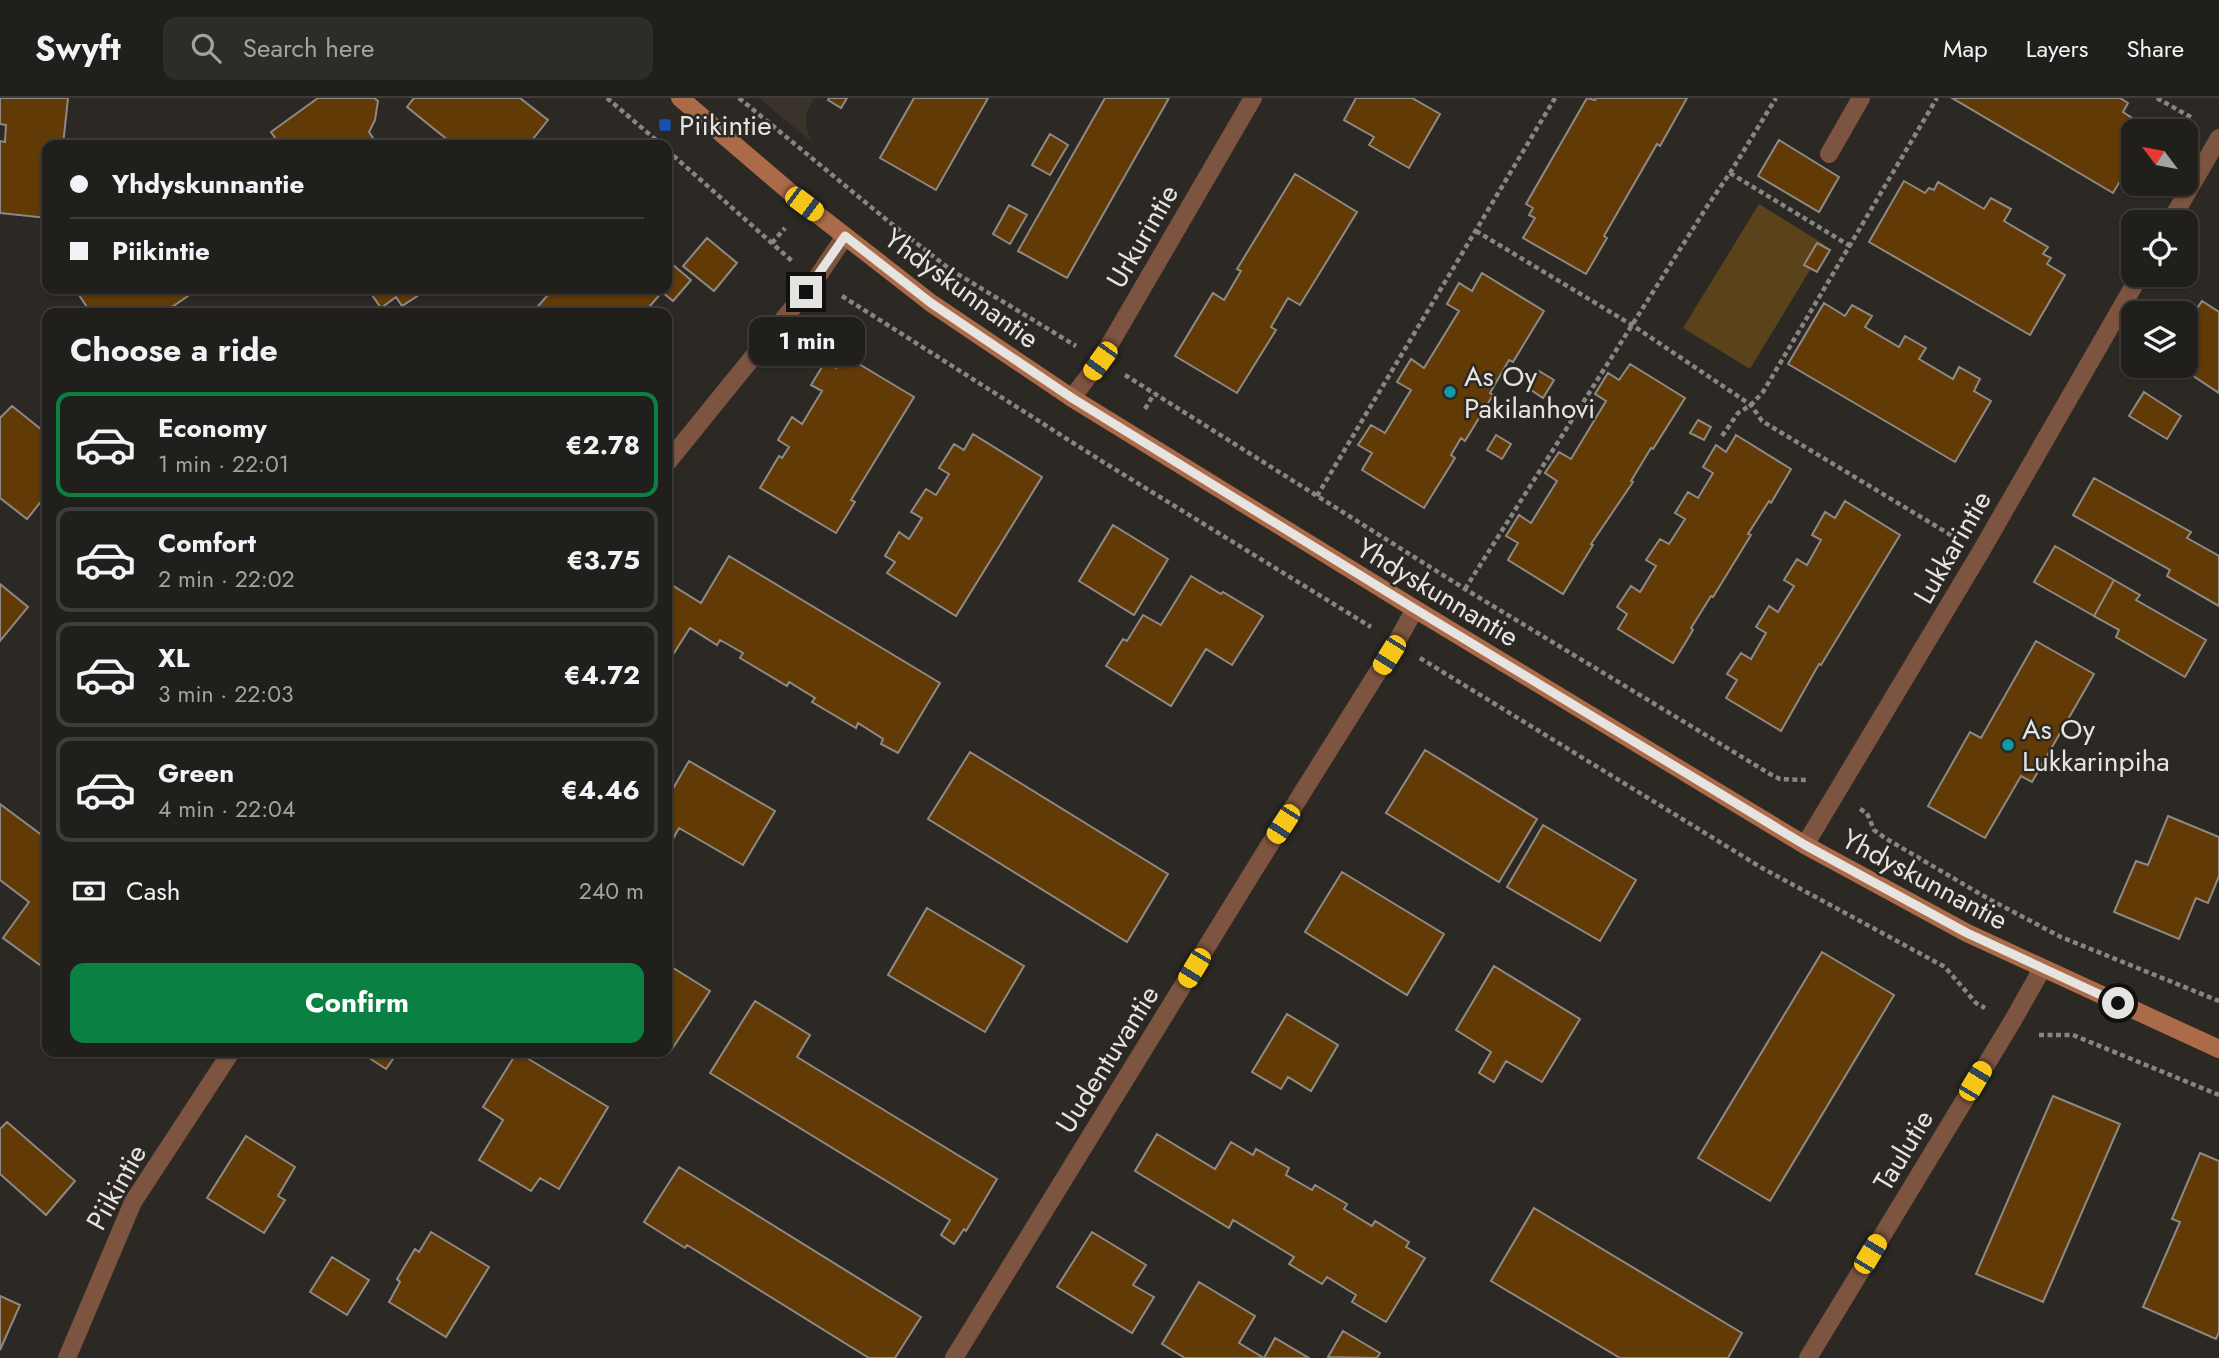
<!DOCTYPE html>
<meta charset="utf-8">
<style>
body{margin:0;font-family:Jost,sans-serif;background:#2d2c28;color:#f1f3f6;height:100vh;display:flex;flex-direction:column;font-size:26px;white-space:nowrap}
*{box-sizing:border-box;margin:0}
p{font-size:23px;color:#a2a2a3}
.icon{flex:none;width:38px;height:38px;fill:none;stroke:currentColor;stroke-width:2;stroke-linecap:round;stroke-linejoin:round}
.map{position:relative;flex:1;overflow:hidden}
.sheet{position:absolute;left:42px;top:210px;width:630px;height:749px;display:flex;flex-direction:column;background:#211f1b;border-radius:14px;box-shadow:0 2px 5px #0004,0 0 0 2px #3e3d3a}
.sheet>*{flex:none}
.guide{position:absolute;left:42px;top:42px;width:630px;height:154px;border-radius:14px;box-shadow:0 2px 5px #0004,0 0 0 2px #3e3d3a;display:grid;align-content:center;height:154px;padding:0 28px;background:#211f1b}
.needle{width:46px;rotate:302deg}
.fabs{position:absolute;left:2121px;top:21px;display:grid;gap:14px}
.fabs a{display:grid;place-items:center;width:77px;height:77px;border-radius:14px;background:#211f1b;box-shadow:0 2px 5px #0004,0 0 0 2px #3e3d3a;font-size:35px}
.end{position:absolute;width:32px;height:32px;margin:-16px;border:9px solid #e6e4e1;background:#111;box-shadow:0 0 0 4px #111}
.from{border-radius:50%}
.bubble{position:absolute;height:49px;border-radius:14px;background:#211f1b;box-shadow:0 2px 5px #0004,0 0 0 2px #3e3d3a;font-size:23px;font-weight:700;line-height:49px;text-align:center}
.car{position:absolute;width:21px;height:42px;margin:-21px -10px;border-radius:9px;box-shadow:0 0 5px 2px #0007;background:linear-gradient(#f5c518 24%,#345 0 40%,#f5c518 0 76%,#345 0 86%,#f5c518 0)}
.guide b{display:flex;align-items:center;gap:24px;height:66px;font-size:26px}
.guide b+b{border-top:2px solid #3e3d3a}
.guide i{width:18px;height:18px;background:#f1f3f6}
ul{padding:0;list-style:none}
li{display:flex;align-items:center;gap:21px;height:105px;margin:0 14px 10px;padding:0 14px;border:4px solid #3e3d3a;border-radius:14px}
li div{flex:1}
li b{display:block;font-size:26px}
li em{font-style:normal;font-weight:700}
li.selected{border-color:#0b8043}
li>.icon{width:63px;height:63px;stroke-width:1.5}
h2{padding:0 28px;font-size:32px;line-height:84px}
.pay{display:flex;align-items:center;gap:18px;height:77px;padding:0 28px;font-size:26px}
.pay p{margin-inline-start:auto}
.button{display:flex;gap:14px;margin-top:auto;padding:14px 28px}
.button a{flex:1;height:80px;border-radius:14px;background:#0b8043;color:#fff;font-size:28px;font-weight:700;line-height:80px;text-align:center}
header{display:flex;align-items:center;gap:42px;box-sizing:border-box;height:98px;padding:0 35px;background:#211f1b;border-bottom:2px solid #3e3d3a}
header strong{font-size:33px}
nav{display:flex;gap:38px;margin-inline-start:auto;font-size:24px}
.search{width:490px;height:63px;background:#2d2c28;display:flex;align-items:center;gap:18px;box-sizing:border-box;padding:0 24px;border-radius:14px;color:#a2a2a3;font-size:26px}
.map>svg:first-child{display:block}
.built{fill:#393329}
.park{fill:#5a421b}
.building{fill:#613a06;stroke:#8f8985;stroke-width:2}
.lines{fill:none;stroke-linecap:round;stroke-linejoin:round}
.path{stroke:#888682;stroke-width:4.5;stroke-dasharray:5 3.5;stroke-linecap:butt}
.service{stroke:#7d543f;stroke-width:18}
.minor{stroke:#7d543f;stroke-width:18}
.secondary{stroke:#ac6b48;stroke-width:18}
.route{stroke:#e6e4e1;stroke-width:9}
.transit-dot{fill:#1a4fb4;stroke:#2c2924;stroke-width:2.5}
.culture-dot{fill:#0f9aa8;stroke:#2c2924;stroke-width:2.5}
.labels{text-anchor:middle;stroke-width:5;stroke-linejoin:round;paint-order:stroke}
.poi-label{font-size:28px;fill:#e6e4e1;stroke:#2c2924;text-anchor:start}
.street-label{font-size:28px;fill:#e6e4e1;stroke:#2c2924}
</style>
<header>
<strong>Swyft</strong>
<div class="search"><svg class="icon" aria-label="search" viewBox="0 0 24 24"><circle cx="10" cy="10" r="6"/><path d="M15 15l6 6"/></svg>Search here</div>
<nav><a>Map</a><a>Layers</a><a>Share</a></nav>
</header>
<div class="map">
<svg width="2219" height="1260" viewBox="0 0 2219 1260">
<rect width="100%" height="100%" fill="#2c2924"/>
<path class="built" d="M759,0H814L806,16V29L812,44L818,49Z"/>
<path class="park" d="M1759,106L1825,147L1750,271L1683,230Z"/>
<path class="building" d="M0,0H68L63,47H47V120L0,115V43L5,44L6,27L0,26Z
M318,0H374L378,3L375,22L369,34L378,47H280L271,34Z
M414,0H520L548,22L528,47H454L407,9Z
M829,0H847L841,10L828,2Z
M914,0H988L936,92L880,60Z
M1105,0H1169L1067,180L1018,153Z
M1356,0H1412L1440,16L1409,70L1369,47L1374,39L1344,22Z
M1587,0L1595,2L1596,0H1687L1660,48L1657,46L1604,138L1607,140L1586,176L1523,140L1535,120L1529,117L1533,110L1526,106Z
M1952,0H2120L2128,5L2123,14L2132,20L2130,25L2144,33H2133V61L2113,95Z
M1050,36L1068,47L1050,77L1032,67Z
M1779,42L1839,79L1819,114L1758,78Z
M1295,76L1357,114L1300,207L1288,200L1271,229L1276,232L1237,295L1175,258L1213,195L1224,202L1241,173L1237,171Z
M1904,83L1925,95L1929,90L1934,92L1938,84L1984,111L1991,100L2011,111L2004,123L2048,149L2043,156L2051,160L2047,166L2065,177L2030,237L1869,144Z
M1009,107L1027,117L1010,146L993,136Z
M707,140L737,165L714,193L683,168Z
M1817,145L1830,152L1817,174L1804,167Z
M667,162L691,182L673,203L662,194L644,215H532L553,191H667Z
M1482,175L1544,213L1513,264L1509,262L1490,295L1493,297L1465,343L1461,340L1451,357L1455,360L1424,410L1362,372L1372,355L1358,347L1371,327L1385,335L1411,292L1397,284L1411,261L1424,270L1459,213L1447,206L1459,185L1472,193Z
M75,191H183L188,198L163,215H106L103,211L97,215H91Z
M368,191H428L402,208L396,199L381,210Z
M2202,203L2219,214V295L2178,268H2186V227Z
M1824,205L1845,218L1852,207L1872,218L1865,229L1899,249L1905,238L1926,250L1919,261L1953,281L1959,269L1980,281L1974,293L1991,303L1955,364L1788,266Z
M844,257L914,299L851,402L855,404L836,435L760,390L779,358L782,360L789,349L778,342L792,319L802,326L822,293L811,287L825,264L836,270Z
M1630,266L1685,300L1653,351L1651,350L1631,383L1633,384L1591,446L1593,447L1563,496L1508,462L1518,445L1506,438L1519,417L1531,425L1557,383L1545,375L1559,354L1571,361L1606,303L1595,296L1608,275L1619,282Z
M1539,273L1554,282L1543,300L1528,290Z
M2144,294L2181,318L2167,341L2129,318Z
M12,308L47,336V396L27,421L0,400V320Z
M1698,322L1711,329L1704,342L1690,335Z
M973,336L1042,379L956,518L887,475L895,464L885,458L899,434L909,441L922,420L911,414L926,391L936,397L949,376L939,370L954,346L964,352Z
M1496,337L1511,346L1502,361L1487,352Z
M1736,337L1791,371L1771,405L1769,403L1748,436L1751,437L1713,499L1711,498L1691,530L1693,532L1673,565L1618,531L1627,516L1617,509L1631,488L1640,494L1656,468L1646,462L1660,441L1669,446L1685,421L1675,415L1688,394L1698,400L1713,375L1703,369L1716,347L1726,354Z
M2094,380L2191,434L2187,440L2219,458V508L2167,478L2170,472L2073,417Z
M1845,403L1900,437L1821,567L1819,566L1781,633L1726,600L1737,582L1727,576L1741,555L1751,561L1766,535L1756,529L1769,508L1778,514L1794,488L1784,482L1797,461L1807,467L1821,442L1812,437L1825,414L1835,420Z
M1113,427L1168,461L1134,517L1079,483Z
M2055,448L2114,482L2094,518L2034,484Z
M729,458L940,585L898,655L881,646L883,641L858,625L856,630L812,604L815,600L789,584L787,588L740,560L743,555L720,542L717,547L690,530L674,555L667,550V484L701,505Z
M1191,478L1221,496L1223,494L1263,518L1232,567L1206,551L1171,608L1106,568L1123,541L1127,543L1143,517L1161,527Z
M2114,482L2140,497L2136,502L2206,542L2185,579L2116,539L2119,532L2094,518Z
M0,486L28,509L0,543Z
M2036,543L2094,576L2032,684L2021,678L1985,740L1928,708L1970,634L1981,640Z
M1425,652L1537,721L1499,784L1386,715Z
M970,654L1168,776L1127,844L928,721Z
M689,663L775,713L743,767L679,730L669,748L667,746V701Z
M0,706L47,741V857L40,867L3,840L29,804L0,782Z
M2168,718L2219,739V778L2208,805L2196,800L2179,841L2114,814L2136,763L2148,767Z
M1543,727L1636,782L1600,843L1507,789Z
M1342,774L1444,836L1407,897L1305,834Z
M927,810L1024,868L985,934L888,877Z
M1822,854L1894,897L1770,1103L1698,1060Z
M667,866L710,893L670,954L667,952Z
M1494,868L1580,921L1542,984L1506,963L1494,984L1479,975L1491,954L1456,932Z
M755,903L810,937L797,959L997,1081L966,1133L964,1131L954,1146L941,1137L950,1122L710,975Z
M1287,916L1338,947L1311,993L1288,979L1281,991L1252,974Z
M360,954H398L386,971Z
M517,954L608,1009L559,1091L540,1080L531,1093L479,1062L503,1022L483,1009Z
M2053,998L2120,1026L2043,1204L1976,1176Z
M7,1024L75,1083L46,1117L0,1076V1031Z
M1157,1036L1215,1071L1231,1044L1253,1057L1256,1051L1289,1070L1286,1077L1312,1092L1315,1087L1347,1106L1344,1111L1372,1128L1375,1123L1409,1144L1406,1149L1425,1160L1386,1224L1352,1204L1356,1197L1327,1179L1322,1186L1289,1166L1294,1159L1233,1122L1229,1130L1135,1073Z
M246,1038L295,1069L278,1098L285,1102L264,1135L207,1100Z
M2200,1055L2219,1063V1234L2216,1241L2143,1209L2180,1124L2172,1121Z
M679,1069L921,1219L895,1260H869L687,1147L685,1150L644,1124Z
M1534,1110L1742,1235L1728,1260H1620L1491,1183Z
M431,1134L489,1169L446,1239L389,1204L400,1184L397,1181L415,1151L419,1154Z
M1092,1134L1146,1167L1133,1187L1154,1199L1132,1235L1057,1189Z
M332,1159L369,1182L347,1217L310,1194Z
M1199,1184L1255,1218L1239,1245L1264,1260L1275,1240L1309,1260H1185L1162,1246Z
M0,1198L20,1207L0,1252Z
M1343,1233L1380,1255L1377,1260L1328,1259Z"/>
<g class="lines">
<path class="path" d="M607,0L662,47
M739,0L888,123L951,172L1076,248
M2157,0L2194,21
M667,52L792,163
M1730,75L1850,148
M1476,133L1632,227L1751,307L1762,323L1954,439
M772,145L785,130
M842,198L1108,367L1371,529
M1125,277L1465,491L1770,676L1780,681L1807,682
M1145,311L1154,296
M1722,338L1738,315L1751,307L1763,294L1937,0
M1317,398L1555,0
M1465,491L1708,107L1730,75L1776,0
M1420,560L1762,770L1945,869L1976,905L1985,910
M1860,711L1867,715L1874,732L1885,740L1987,800L2061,839L2219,903
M2039,937H2073L2219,997"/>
<path class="service" d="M1829,56L1861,0"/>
<path class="minor" d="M2170,124L2219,40
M1072,300L1100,263L1253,0
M667,365L816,181L845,138
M1805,747L1980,455L2140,177
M67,1260L133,1104L231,954
M954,1260L1257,767L1396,545L1415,511
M1808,1260L2012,924L2042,871"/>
<path class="secondary" d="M680,0L804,106L931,205L1072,300L1415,511L1805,747L1967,835L2219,951"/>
</g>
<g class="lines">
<path class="route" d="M806,194L845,138L931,205L1072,300L1415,511L1805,747L1967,835L2118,905"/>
</g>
<rect class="transit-dot" x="658" y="20" width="14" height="14" rx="3.5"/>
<g class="culture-dot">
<circle cx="1450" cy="294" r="7"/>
<circle cx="2008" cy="647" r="7"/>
</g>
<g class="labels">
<g class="poi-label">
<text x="679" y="37">Piikintie</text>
<text x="1464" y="288">As Oy<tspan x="1464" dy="32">Pakilanhovi</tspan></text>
<text x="2022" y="641">As Oy<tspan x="2022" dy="32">Lukkarinpiha</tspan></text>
</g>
<g class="street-label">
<text transform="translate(1142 138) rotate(-60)" y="10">Urkurintie</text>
<text transform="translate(962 190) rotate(36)" y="10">Yhdyskunnantie</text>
<text transform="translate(1952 449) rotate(-60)" y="10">Lukkarintie</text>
<text transform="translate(1438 494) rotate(31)" y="10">Yhdyskunnantie</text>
<text transform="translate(1925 781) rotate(28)" y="10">Yhdyskunnantie</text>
<text transform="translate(1107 961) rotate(-58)" y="10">Uudentuvantie</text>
<text transform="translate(1903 1052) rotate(-59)" y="10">Taulutie</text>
<text transform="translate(116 1089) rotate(-61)" y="10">Piikintie</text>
</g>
</g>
</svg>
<div class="fabs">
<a><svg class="needle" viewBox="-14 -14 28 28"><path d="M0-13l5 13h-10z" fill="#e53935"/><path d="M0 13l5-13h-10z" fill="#a2a2a3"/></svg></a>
<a><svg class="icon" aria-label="locate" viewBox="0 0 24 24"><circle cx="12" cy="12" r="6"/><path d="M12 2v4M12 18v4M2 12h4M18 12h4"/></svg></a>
<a><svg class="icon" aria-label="layers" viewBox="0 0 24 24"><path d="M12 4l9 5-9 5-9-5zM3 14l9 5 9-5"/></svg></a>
</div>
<i class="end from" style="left:2118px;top:905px"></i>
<i class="end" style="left:806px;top:194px"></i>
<div class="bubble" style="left:749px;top:219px;width:116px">1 min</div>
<i class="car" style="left:804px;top:106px;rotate:127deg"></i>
<i class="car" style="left:1100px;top:263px;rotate:216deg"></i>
<i class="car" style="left:1389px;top:557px;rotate:212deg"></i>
<i class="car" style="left:1283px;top:726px;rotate:213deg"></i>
<i class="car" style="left:1194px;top:870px;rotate:211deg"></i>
<i class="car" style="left:1975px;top:983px;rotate:31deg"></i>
<i class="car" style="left:1870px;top:1156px;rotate:31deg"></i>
<div class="guide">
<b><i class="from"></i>Yhdyskunnantie</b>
<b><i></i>Piikintie</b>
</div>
<section class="sheet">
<h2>Choose a ride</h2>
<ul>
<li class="selected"><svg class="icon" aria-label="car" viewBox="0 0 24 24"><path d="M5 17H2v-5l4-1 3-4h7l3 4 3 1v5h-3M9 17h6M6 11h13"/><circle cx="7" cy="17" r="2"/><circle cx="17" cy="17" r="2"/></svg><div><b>Economy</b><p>1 min · 22:01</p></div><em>€2.78</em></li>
<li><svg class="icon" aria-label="car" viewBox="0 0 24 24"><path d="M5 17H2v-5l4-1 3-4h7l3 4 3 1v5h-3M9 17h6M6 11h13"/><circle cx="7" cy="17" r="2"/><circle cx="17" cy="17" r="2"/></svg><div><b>Comfort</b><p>2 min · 22:02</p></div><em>€3.75</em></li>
<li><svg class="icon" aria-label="car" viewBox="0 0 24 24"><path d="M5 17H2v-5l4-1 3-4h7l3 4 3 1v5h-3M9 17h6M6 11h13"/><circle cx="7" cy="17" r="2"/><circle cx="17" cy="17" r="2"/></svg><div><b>XL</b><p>3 min · 22:03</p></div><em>€4.72</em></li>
<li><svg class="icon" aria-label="car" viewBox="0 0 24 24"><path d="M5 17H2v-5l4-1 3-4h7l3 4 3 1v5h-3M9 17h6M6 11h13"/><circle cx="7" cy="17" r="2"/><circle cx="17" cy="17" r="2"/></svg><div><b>Green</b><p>4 min · 22:04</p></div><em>€4.46</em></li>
</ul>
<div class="pay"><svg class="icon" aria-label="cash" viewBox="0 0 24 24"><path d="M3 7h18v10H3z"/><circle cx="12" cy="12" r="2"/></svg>Cash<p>240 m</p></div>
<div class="button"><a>Confirm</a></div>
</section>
</div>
